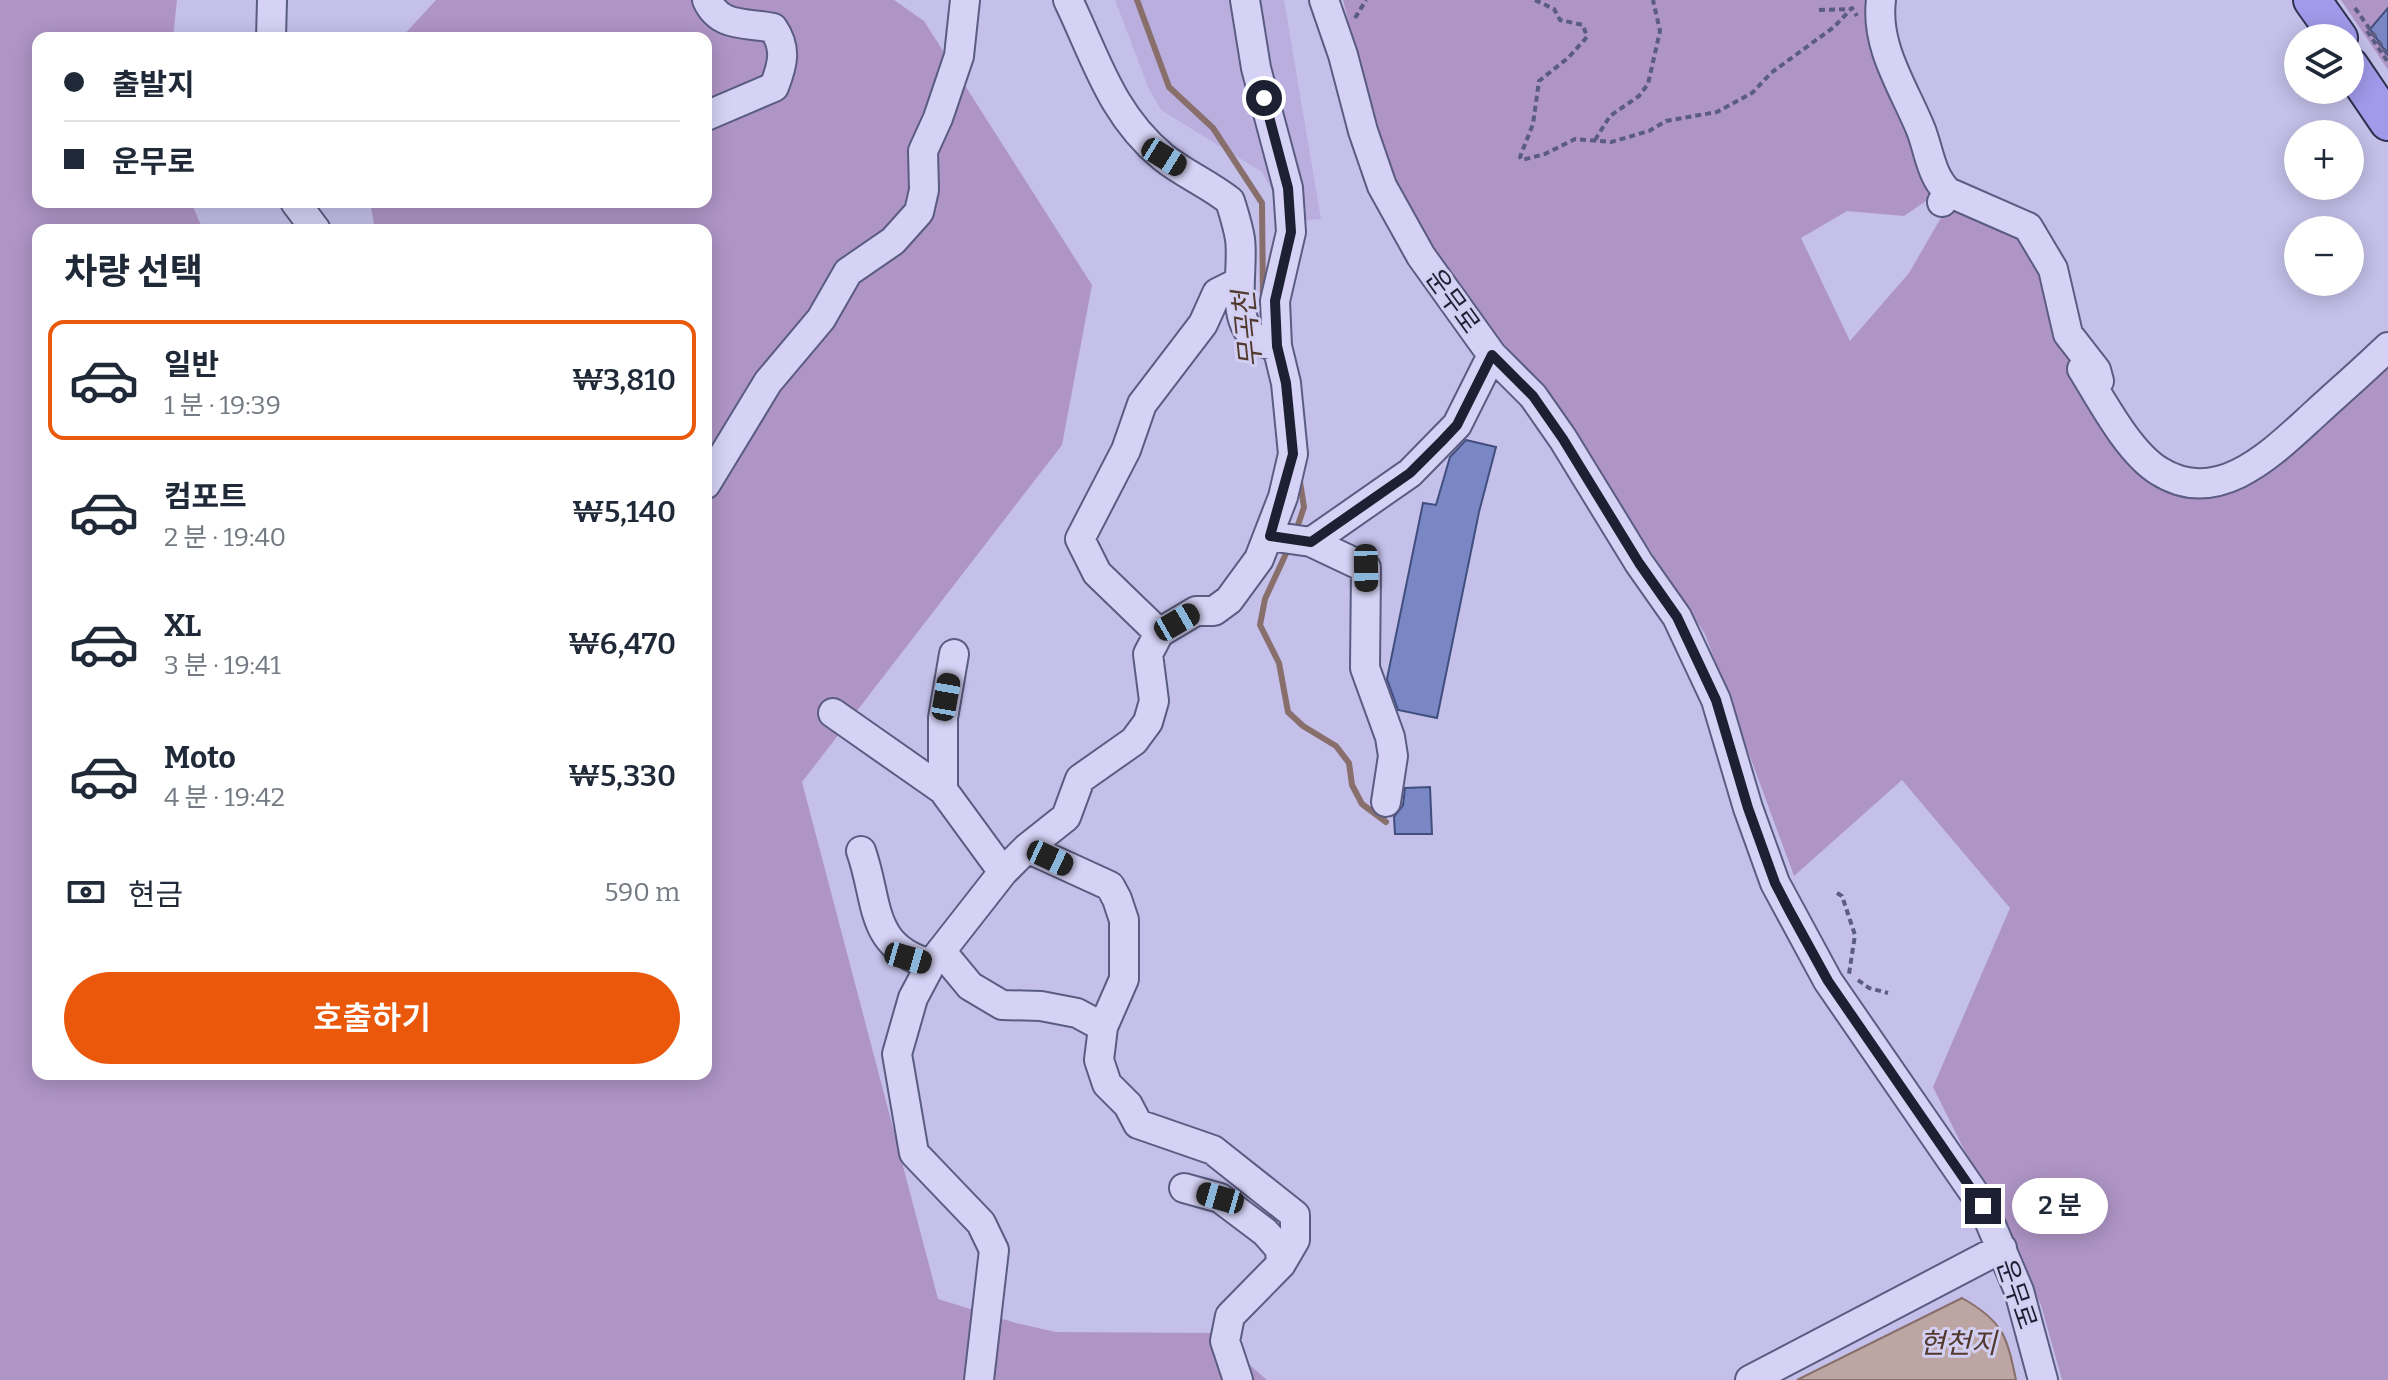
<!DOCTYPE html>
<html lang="ko">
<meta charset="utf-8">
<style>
body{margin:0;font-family:Bitter,"Noto Sans KR",serif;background:#f6f6f7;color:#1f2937;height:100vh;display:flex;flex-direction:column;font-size:30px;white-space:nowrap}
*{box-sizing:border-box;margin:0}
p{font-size:26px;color:#747a83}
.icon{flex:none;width:44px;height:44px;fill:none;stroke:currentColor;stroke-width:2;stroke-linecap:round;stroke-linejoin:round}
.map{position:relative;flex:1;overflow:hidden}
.sheet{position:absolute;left:32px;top:224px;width:680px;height:856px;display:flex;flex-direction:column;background:#fff;border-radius:16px;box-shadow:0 4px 20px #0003}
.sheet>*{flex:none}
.guide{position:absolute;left:32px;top:32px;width:680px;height:176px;border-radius:16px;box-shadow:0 4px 20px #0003;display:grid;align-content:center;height:176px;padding:0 32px;background:#fff}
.controls{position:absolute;left:2284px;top:24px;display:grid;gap:16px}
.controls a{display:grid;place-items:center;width:80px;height:80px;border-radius:50%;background:#fff;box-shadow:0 4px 20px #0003;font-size:40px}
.end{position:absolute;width:36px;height:36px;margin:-18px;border:10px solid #1d1f32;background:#fff;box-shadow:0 0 0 4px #fff}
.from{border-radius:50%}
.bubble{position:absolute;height:56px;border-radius:28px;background:#fff;box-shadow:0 4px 20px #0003;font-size:26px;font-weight:600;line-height:56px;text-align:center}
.car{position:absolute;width:24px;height:48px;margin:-24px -12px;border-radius:10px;box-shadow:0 0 6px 2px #0007;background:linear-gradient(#222 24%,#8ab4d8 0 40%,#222 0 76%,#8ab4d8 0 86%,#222 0)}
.guide b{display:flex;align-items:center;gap:28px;height:76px;font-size:30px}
.guide b+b{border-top:2px solid #e0e1e3}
.guide i{width:20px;height:20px;background:#1f2937}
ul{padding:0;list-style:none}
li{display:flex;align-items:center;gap:24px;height:120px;margin:0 16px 12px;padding:0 16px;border:4px solid transparent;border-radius:16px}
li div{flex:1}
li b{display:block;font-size:30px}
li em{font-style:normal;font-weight:600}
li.current{border-color:#ea580c}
li>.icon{width:72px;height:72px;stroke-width:1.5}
h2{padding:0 32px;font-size:36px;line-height:96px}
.pay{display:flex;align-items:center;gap:20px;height:88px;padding:0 32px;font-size:30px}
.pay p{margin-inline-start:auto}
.action{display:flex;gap:16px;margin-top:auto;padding:16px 32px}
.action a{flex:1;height:92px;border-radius:48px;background:#ea580c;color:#fff;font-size:32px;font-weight:600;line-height:92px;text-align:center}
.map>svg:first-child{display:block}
.farmland{fill:#baaedf}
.green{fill:#af95c6}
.water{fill:#bca5a3;stroke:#896f6b;stroke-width:2}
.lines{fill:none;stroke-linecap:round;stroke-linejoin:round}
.stream{stroke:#896f6b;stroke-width:6}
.building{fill:#7987c5;stroke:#414e7e;stroke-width:2}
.minor-casing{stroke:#5a5c81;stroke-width:32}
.major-casing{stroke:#2e324f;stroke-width:40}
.path{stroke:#5a5c81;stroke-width:4;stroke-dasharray:6 4;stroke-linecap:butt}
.minor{stroke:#d6d2f5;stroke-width:28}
.major{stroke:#a19aeb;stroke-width:36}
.route{stroke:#1d1f32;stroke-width:10}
.labels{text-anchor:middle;stroke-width:6;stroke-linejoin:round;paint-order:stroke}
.street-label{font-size:26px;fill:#1d1f32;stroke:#d3cff2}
.water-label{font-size:28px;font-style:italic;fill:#51392d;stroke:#d3cff2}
</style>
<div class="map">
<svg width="2388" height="1380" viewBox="0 0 2388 1380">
<rect width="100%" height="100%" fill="#c4c0ea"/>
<path class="farmland" d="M1115,0H1284L1321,219L1289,221L1262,172L1161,110L1148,87Z"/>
<path class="green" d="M0,0H177L173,38H38V202H191L203,230H38V1074H706V230H375L370,202H706V38H401L436,0H894L924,21L1092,285L1062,445L802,782L938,1299L1016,1323L1056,1332L1213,1333L1267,1380H0Z
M1343,0H1878L1942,190L1904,216L1847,211L1801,238L1850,341L1909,273L1953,197L2026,231L2145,466L2208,487L2388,359V1380H2062L2041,1305L1933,1087L2010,908L1902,780L1794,876L1705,634L1553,402L1486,323L1389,183Z
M2341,0H2388V70Z"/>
<path class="water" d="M1962,1298C2003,1321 2007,1336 2016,1380H1797Z"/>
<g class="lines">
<path class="stream" d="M1137,0L1169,87L1213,128L1262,203L1263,298
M1296,531L1304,507L1299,476
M1290,545L1265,599L1260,625L1279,663L1288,712L1303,726L1336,746L1349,763L1352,785L1362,804L1386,822"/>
</g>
<path class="building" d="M2388,8V55L2370,29Z
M1466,440L1496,447L1479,512L1437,718L1398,710L1387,679L1423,503L1436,505L1450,457Z
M1430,787L1432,834H1395L1394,817L1403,805L1405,788Z"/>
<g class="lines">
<g class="minor-casing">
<path id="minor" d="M1068,0C1096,58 1111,114 1163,157C1184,174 1209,184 1230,201C1234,214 1238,226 1240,239C1245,275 1223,340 1277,346
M1324,0L1343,55L1363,131L1382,186L1421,256L1492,355L1533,396L1563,439L1639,563L1677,617L1716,700L1748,808L1775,883L1828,981L1983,1206L2019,1291L2043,1380
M1881,0C1875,47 1904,88 1921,130C1929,151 1931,176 1948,192
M271,38L272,0
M706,116L774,87C783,64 787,48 773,28C745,22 720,28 707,0
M295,202L316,230
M1942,202L1948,192L2028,227L2053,269L2068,334L2096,370L2099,381
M2082,369C2101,399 2128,452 2159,471C2219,509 2274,451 2316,413C2340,391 2364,370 2388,347
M706,484L768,382L821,319L848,272L893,241L919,212L924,190L923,151L938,118L959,56L965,0
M1270,536L1311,542L1366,568L1365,668L1390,737L1393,756L1386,802
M1311,542L1410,473L1457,425L1492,355
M1159,633L1097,573L1080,539L1126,450L1142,404L1203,324L1217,293L1237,283
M954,654L943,718V790L1003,872
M833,713L943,790
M1027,848L1110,886L1117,899L1124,920V979L1103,1027
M861,851C879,901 868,947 931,964
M941,951L970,986L1002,1005L1041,1006L1077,1013L1103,1027L1099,1060L1107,1084L1128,1105L1138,1124L1213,1150L1295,1215V1240L1281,1264L1230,1316L1225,1341L1238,1380
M1184,1188L1220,1198L1265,1232L1280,1249L1281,1264
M979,1380L994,1250L981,1223L914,1153L897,1054L913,998L931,964L1003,872L1027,848L1066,817L1080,779L1134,741L1148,722L1154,701L1148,654L1159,633L1196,611H1214L1229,600L1259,559L1283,497L1293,454L1286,383L1277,346L1275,301L1291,232L1288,188L1256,68L1245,0
M1750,1380L2002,1248"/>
</g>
<g class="major-casing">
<path id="major" d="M2312,0L2339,38
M2350,66L2388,122"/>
</g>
<path class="path" d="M1535,0L1554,9L1560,20L1583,25L1587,37L1568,58L1539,81L1533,124L1520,157L1522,160L1545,154L1575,139L1611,142L1649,131L1666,121L1717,112L1752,93L1771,73L1834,27L1852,8L1857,16
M2355,8L2388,55
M1819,10L1851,9
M1355,18L1366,0
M2367,31L2388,62
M1595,140L1610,116L1639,96L1648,84L1660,31L1653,0
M1837,893L1842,896L1855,935L1849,974
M1858,980L1869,988L1888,993"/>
<use href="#minor" class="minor"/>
<use href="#major" class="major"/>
</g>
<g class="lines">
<path class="route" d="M1264,98L1288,188L1291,232L1275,301L1277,346L1286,383L1293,454L1270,536L1311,542L1410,473L1442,441L1457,425L1492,355L1533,396L1563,439L1639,563L1677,617L1716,700L1748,808L1775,883L1789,910L1828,981L1983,1206"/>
</g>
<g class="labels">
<g class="street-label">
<text transform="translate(1453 301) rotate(54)" y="9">운무로</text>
<text transform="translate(2017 1294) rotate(71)" y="9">운무로</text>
</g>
<g class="water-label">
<text transform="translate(1247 329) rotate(-96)" y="10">무곡천</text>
<text x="1958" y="1353">현천지</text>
</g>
</g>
</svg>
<div class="controls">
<a><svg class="icon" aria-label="layers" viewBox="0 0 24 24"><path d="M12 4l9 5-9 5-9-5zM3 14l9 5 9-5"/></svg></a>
<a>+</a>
<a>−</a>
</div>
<i class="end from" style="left:1264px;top:98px"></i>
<i class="end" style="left:1983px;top:1206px"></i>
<div class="bubble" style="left:2012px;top:1178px;width:96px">2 분</div>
<i class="car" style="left:1164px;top:157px;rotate:122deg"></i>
<i class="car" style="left:1366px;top:568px;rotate:179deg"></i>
<i class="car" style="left:1177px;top:622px;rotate:60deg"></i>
<i class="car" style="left:946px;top:697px;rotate:10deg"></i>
<i class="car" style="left:1050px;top:858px;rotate:115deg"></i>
<i class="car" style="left:908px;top:958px;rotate:106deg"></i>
<i class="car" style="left:1220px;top:1198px;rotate:286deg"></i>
<div class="guide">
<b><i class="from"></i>출발지</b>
<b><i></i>운무로</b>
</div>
<section class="sheet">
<h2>차량 선택</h2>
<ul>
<li class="current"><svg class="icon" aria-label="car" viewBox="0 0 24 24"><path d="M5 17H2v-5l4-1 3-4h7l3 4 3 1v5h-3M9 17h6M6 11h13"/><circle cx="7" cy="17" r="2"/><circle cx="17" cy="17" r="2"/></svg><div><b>일반</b><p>1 분 · 19:39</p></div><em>₩3,810</em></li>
<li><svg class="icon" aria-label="car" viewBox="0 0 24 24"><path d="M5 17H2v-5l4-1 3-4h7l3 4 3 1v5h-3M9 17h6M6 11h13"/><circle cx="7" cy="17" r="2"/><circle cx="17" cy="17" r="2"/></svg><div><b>컴포트</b><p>2 분 · 19:40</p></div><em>₩5,140</em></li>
<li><svg class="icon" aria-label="car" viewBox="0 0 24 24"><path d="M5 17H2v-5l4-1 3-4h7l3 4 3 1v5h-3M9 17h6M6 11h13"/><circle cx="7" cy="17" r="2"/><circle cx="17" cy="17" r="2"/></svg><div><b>XL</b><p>3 분 · 19:41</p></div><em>₩6,470</em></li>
<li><svg class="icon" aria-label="car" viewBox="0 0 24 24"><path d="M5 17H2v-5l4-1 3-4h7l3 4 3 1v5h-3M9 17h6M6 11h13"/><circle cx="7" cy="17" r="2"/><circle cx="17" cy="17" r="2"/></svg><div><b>Moto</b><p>4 분 · 19:42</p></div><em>₩5,330</em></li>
</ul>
<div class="pay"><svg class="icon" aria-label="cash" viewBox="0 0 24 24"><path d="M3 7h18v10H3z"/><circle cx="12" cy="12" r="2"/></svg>현금<p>590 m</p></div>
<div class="action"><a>호출하기</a></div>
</section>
</div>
